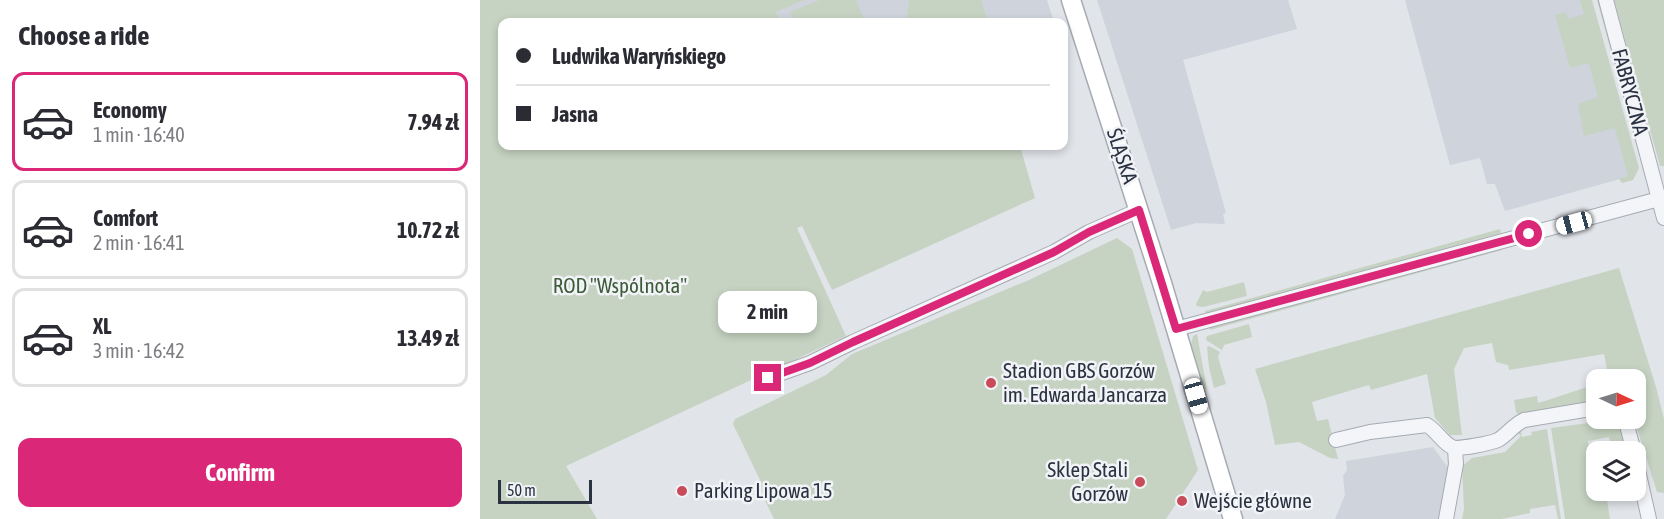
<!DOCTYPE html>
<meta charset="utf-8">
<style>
body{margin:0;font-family:"Asap Condensed",sans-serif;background:#f7f7f7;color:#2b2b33;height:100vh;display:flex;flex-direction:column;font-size:22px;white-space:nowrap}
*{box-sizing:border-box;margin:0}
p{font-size:20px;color:#7c7c81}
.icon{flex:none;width:33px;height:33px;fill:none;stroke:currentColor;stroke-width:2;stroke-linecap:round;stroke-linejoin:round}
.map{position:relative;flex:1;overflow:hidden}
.side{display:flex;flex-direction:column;background:#fff;width:480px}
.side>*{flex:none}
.hud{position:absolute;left:18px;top:18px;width:570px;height:132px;border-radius:12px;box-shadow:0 3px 9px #0003;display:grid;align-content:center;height:132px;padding:0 18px;background:#fff}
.needle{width:39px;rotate:94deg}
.controls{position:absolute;left:1106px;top:369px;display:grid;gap:12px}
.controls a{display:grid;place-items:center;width:60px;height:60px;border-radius:12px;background:#fff;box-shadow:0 3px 9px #0003;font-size:30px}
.scale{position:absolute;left:18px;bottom:15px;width:94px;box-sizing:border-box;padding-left:6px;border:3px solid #2a3140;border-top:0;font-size:16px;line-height:21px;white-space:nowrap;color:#2a3140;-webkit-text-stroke:4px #f1f3f7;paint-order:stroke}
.end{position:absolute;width:27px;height:27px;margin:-14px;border:8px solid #db2777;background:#fff;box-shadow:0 0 0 3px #fff}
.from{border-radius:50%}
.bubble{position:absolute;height:42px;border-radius:12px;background:#fff;box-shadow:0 3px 9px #0003;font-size:20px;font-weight:700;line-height:42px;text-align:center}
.car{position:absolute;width:18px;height:36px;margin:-18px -9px;border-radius:8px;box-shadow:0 0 4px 2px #0007;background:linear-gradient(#fff 24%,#345 0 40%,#fff 0 76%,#345 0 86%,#fff 0)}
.hud b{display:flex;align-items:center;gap:21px;height:57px;font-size:22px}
.hud b+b{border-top:2px solid #e1e1e2}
.hud i{width:15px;height:15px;background:#2b2b33}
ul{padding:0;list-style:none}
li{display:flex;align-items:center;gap:18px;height:99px;margin:0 12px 9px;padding:0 6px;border:3px solid #e1e1e2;border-radius:12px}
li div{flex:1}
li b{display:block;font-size:22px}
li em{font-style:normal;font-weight:700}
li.current{border-color:#db2777}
li>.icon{width:54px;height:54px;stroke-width:1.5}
h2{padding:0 18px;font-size:27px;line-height:72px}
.button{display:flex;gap:12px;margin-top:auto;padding:12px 18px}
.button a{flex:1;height:69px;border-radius:12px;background:#db2777;color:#fff;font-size:24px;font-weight:700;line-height:69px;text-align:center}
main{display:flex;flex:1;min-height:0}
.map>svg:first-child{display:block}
.built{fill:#cfd3db}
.green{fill:#c6d3c2}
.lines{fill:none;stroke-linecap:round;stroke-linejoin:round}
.street-casing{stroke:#a6abb3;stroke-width:16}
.secondary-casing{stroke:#a6abb3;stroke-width:21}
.street{stroke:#f4f5f8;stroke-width:14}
.secondary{stroke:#fff;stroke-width:18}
.route{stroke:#db2777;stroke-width:8}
.poi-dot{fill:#c94b5a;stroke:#f1f3f7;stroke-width:2}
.labels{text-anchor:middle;stroke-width:5;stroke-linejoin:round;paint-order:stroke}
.street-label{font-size:21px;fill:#2a3140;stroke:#f1f3f7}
.park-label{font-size:21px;fill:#3d5b38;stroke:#f1f3f7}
.poi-label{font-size:21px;fill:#2a3140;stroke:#f1f3f7;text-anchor:start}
</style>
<main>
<section class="side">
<h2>Choose a ride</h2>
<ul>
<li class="current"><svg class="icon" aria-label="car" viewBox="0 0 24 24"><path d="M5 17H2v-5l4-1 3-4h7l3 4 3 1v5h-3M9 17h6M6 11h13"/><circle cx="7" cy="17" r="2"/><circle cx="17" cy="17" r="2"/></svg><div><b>Economy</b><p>1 min · 16:40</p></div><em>7.94 zł</em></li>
<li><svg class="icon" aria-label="car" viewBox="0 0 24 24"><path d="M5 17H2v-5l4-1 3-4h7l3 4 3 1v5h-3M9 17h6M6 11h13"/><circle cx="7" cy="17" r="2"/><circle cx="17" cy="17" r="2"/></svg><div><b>Comfort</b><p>2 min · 16:41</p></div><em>10.72 zł</em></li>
<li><svg class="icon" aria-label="car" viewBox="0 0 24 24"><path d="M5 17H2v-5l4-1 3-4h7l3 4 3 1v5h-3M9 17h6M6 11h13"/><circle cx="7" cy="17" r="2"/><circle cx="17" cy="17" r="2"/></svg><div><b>XL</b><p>3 min · 16:42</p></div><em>13.49 zł</em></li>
</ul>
<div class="button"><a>Confirm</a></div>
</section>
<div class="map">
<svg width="1184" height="519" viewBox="0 0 1184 519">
<rect width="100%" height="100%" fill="#e1e4e9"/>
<path class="built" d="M325,0H567L574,22H301L296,12Z
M617,0H808L817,29L703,60L746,213L743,214L745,224L716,223L691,230Z
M925,0H1103L1151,176L1025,211L1015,184H1007L1000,158L970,165Z
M953,447L969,469L961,519H855L865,495L863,476L867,470L866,461Z"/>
<path class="green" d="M0,0H325L296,12L301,22H22V146H540L555,198L352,290L322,226L317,228L366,336L86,466L117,519H0Z
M340,0H376L385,22H315L310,12Z
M429,0H501L508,22H434L427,18Z
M1100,0H1112L1159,168L1153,180L1142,183L1139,179L1148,176L1135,128L1104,136L1098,104L1118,97L1109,63L1090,68L1075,15L1086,12L1088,19L1104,14Z
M1117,0H1120L1167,170L1164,171Z
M1134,0H1184V166H1180Z
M1020,229L1021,233L726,314L725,311Z
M637,238L652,249L718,470L686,519H294L277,484L281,482L253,424L255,419L346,375L372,354L549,280Z
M1021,246L1022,250L730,330V327Z
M1139,268L1176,387L1184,419V493L1177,492L1154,419L1155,380L1123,379L1128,375L1124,354L1029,370L1028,365L1016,362L1012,343L984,348L974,369L982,435H970L955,418L947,374L891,390L889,385L832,402L837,421L848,419L858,459L850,458L819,442L795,445L786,402L775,369Z
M764,282L767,296L723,307L717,306L716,304L723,290L727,292Z
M769,324L772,337L744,345L742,350L726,340L727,336Z
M717,334L727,390L721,388L710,349L713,336Z
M729,346L740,352L738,357L746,384L734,388L729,367L727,347Z
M1116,384V408L1044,420L1036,412L1034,400L1057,396L1058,403L1065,401Z
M1138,419L1144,444L1131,447L1129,437L1108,441L1112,467H1116V490L1121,491L1122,495L1126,494L1130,519H1085L1071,428Z
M1040,427L1042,437L1052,435L1051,432L1067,429L1081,519H1078L1075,505L1050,509V513L1022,519H982L984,509L982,466L992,458L1025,452L1041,436L1035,430Z"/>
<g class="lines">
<g class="street-casing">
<path id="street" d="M1126,0L1184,218
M696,329L1179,199
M288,378L330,363L373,342L574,252L609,232L659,210
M1145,418L1154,452
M856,440L890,432L947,425C957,431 963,443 972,447C978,450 1011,443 1018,440C1028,434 1033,425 1044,420L1116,408
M1155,457L1169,519
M966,519L976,464L975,449"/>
</g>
<g class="secondary-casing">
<path id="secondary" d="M591,0L682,283L753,519"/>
</g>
<use href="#street" class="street"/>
<use href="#secondary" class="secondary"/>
</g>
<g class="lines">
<path class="route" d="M288,378L330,363L373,342L574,252L609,232L659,210L696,329L1049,234"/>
</g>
<g class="poi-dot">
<circle cx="511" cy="383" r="6"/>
<circle cx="660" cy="482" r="6"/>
<circle cx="202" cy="491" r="6"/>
<circle cx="702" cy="501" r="6"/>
</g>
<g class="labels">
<g class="street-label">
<text transform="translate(1150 92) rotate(75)" y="7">FABRYCZNA</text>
<text transform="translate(642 156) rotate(72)" y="7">ŚLĄSKA</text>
</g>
<g class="park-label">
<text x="140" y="293">ROD "Wspólnota"</text>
</g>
<g class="poi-label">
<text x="523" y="378">Stadion GBS Gorzów<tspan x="523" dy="24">im. Edwarda Jancarza</tspan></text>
<text x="648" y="477" text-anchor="end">Sklep Stali<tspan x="648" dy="24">Gorzów</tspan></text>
<text x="214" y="498">Parking Lipowa 15</text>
<text x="714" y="508">Wejście główne</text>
</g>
</g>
</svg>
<div class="controls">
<a><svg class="needle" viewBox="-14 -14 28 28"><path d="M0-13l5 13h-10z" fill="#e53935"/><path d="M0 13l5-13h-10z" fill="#7c7c81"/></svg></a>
<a><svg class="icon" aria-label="layers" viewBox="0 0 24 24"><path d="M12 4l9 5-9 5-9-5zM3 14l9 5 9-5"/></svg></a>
</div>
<div class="scale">50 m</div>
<i class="end from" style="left:1049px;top:234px"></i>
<i class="end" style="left:288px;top:378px"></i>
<div class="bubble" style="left:238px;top:291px;width:99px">2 min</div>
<i class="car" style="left:1094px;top:223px;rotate:255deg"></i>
<i class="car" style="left:716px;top:396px;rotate:164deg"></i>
<div class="hud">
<b><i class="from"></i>Ludwika Waryńskiego</b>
<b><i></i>Jasna</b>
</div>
</div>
</main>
